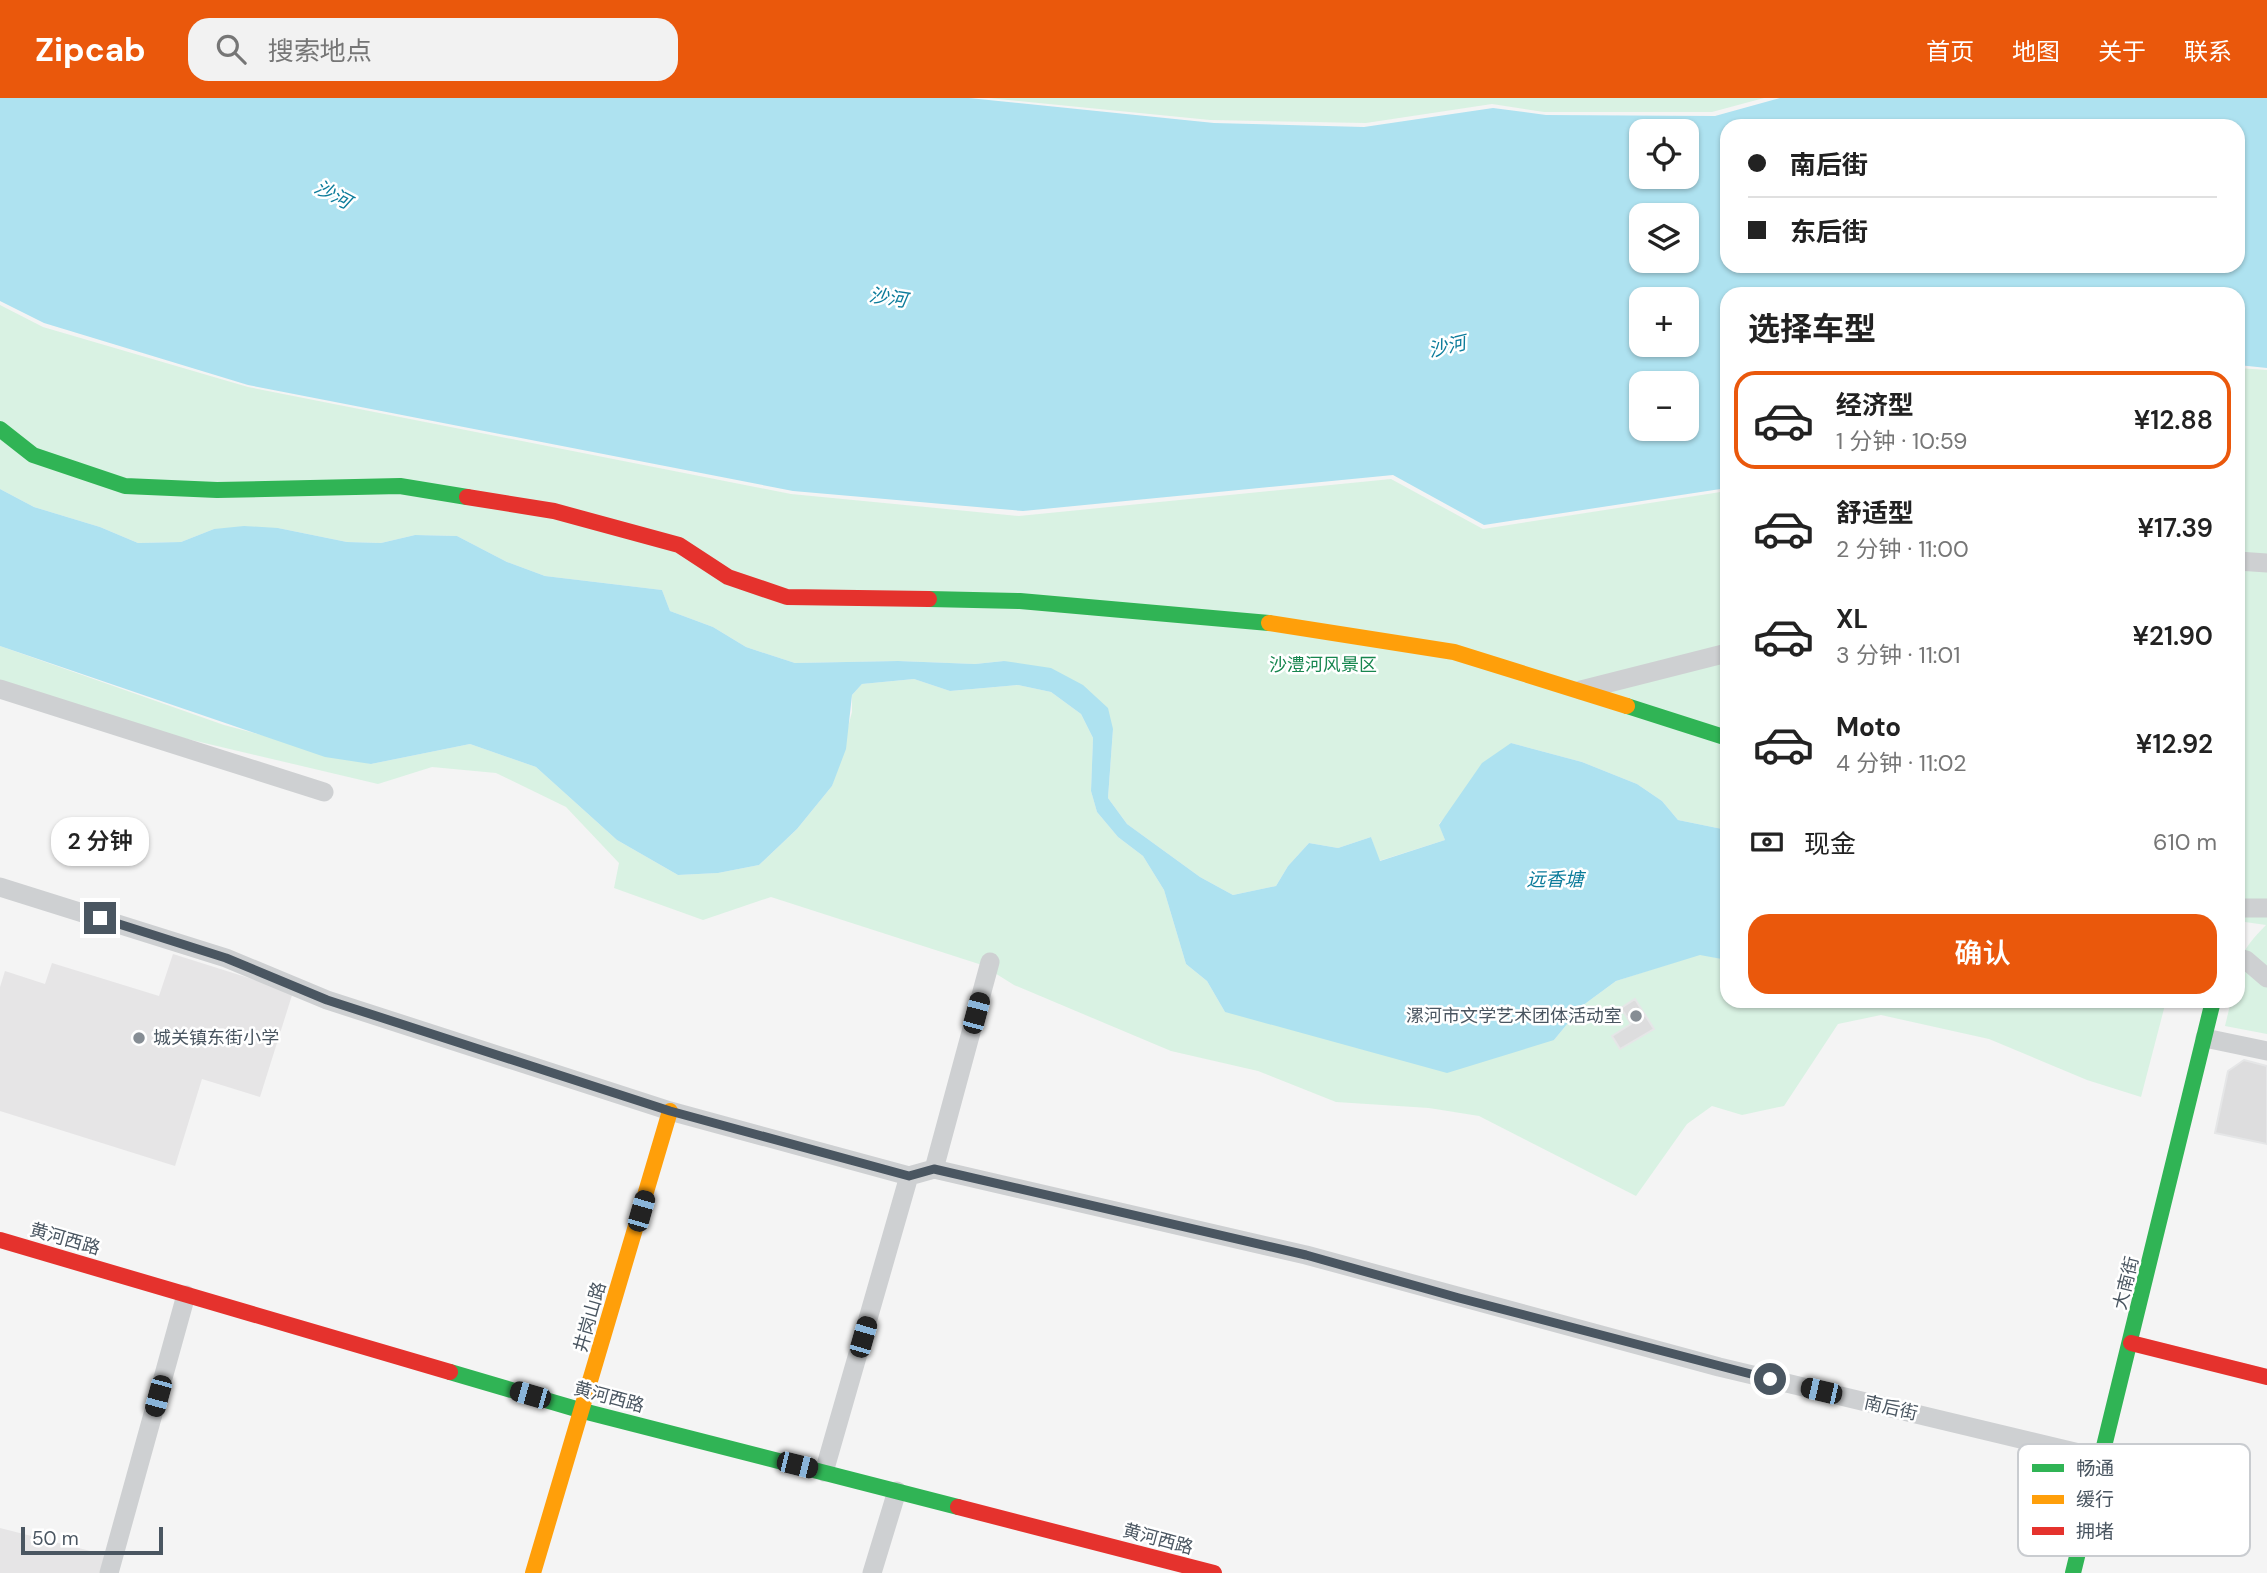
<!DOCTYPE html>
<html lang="zh">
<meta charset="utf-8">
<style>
body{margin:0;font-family:"DM Sans","Noto Sans SC",sans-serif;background:#f2f2f2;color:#222;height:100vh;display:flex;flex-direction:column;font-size:26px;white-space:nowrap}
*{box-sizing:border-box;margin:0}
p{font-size:23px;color:#767676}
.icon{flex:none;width:38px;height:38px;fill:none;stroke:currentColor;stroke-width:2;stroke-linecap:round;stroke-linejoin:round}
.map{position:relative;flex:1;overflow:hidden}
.drawer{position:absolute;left:1720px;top:189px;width:525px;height:721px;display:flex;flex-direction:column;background:#fff;border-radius:21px;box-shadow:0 2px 5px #0004}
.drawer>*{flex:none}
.top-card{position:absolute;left:1720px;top:21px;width:525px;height:154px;border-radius:21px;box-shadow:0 2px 5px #0004;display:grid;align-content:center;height:154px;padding:0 28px;background:#fff}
.buttons{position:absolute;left:1629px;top:21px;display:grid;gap:14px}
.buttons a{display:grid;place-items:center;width:70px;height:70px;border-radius:14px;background:#fff;box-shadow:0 2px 5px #0004;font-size:35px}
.scale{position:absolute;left:21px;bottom:18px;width:142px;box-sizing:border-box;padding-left:7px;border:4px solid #4a5661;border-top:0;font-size:19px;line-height:24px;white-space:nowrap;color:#4a5661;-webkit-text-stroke:5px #fff;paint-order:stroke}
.end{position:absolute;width:32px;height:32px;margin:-16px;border:9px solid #4a5661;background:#fff;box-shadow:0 0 0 4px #fff}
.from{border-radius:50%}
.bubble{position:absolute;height:49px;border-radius:21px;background:#fff;box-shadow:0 2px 5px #0004;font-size:23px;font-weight:600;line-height:49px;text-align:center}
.car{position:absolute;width:21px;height:42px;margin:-21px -10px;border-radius:9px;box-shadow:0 0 5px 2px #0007;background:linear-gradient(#222 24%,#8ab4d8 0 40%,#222 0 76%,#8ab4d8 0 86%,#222 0)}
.top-card b{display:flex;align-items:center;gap:24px;height:66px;font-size:26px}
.top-card b+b{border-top:2px solid #e0e0e0}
.top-card i{width:18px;height:18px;background:#222}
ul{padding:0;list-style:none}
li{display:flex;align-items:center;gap:21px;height:98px;margin:0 14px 10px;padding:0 14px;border:4px solid transparent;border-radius:21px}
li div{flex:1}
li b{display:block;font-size:26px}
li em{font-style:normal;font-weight:600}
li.current{border-color:#ea580c}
li>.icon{width:63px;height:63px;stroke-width:1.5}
h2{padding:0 28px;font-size:32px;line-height:84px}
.pay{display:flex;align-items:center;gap:18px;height:77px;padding:0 28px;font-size:26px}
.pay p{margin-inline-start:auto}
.action{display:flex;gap:14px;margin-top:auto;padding:14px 28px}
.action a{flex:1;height:80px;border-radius:21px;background:#ea580c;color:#fff;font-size:28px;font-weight:600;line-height:80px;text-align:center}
header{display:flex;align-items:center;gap:42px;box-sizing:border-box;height:98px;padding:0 35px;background:#ea580c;color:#fff}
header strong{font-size:33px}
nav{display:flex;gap:38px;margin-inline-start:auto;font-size:24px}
.search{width:490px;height:63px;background:#f2f2f2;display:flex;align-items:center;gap:18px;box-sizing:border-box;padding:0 24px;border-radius:21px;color:#767676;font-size:26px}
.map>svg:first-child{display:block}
.education{fill:#e6e5e6}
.green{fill:#d9f2e3}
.water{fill:#aee2f0;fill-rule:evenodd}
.building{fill:#ddddde;stroke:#e5e6e7;stroke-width:2}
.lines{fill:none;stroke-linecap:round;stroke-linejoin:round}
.street{stroke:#ced0d2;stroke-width:19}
.fast{stroke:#30b455;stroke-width:16}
.slow{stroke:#ff9f0a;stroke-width:16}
.jam{stroke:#e5322d;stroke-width:16}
.route{stroke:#4a5661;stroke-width:9}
.poi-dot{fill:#868d94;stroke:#fff;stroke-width:2.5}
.labels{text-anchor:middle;stroke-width:5;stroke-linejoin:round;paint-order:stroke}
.park-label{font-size:18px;fill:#17864f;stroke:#fff}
.poi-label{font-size:18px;fill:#4a5661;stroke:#fff;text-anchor:end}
.street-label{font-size:18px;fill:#4a5661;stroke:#fff}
.water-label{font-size:19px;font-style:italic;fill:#0c7c9b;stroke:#fff}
.key{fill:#fff;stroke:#c9ccd0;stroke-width:2}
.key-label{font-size:19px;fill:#4a5661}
</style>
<header>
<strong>Zipcab</strong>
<div class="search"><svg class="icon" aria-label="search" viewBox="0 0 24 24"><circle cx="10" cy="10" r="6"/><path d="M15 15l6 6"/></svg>搜索地点</div>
<nav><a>首页</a><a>地图</a><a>关于</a><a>联系</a></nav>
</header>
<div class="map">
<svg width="2267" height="1475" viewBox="0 0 2267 1475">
<rect width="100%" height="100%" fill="#f4f4f4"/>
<path class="education" d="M173,856L293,894L260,999L202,981L175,1068L0,1013V889L5,873L45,886L52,865L159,898Z
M0,1430L106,1457L101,1475H0Z"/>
<path class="green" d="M989,0H1764L1712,14H1544L1492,6L1366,25L1210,22Z
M0,207L43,229L248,289L791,396L1019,418L1391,381L1483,431L1727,393V732L1678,722L1662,703L1637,686L1582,664L1511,645L1439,726L1445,742L1379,763L1371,739L1338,750L1309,745L1288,768L1276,788L1233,797L1200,779L1127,726L1108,700L1113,631L1004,563L975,566L898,563L795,565L746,549L713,529L670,513L662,492L545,478L507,464L457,438L415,437L381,445L347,444L278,430L214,431L181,444L138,445L100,429L34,409L0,391Z
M2238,270L2267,272V936L2225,928L2231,903H2238C2238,862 2237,857 2266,827L2238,823Z
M0,548L224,627L371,666L470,646L536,669L617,742L678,777L718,775L759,767L797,731L832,688L852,614V597L862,586L914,581L950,593L1018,587L1051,594L1081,616L1093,640L1091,693L1097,714L1118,739L1143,758L1164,792L1186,866L1207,883L1225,914L1554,942L1582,908L1616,883L1700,856L1727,862V903H2166L2141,999L2087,982L1989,941L1881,917L1838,926L1784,1008L1742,1017L1712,1008L1687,1026L1636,1098L1479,1018L1429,1010L1336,1004L1258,973L1171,953L1014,887L982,867L771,799L703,822L614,790L619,765L566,709L496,675L432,669L378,686L179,639L0,582Z"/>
<path class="water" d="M0,0H969L1214,25L1364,29L1493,10L1546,17L1715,18L1780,0H2267V270L2238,267V196H1727V390L1484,427L1393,377L1023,413L793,393L248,287L44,225L0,203ZM1727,28H2238V168H1727ZM1642,33H1687V79H1642ZM1642,117H1687V163H1642ZM1642,201H1687V247H1642ZM1642,285H1687V331H1642Z
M0,391L34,409L100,429L138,445L181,444L214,431L244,428L278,430L347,444L381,445L415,437L457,438L507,464L545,478L662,492L670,513L713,529L746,549L795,565L898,563L975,566L1004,563L1051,570L1083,587L1108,610L1113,631L1108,700L1127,726L1200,779L1233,797L1276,788L1288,768L1309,745L1338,750L1371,739L1380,763L1445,742L1439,727L1482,665L1511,645L1582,664L1637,686L1662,703L1678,722L1727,732V862L1700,857L1616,883L1582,908L1554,942L1447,975L1225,914L1207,883L1186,866L1164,792L1143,758L1118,739L1097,714L1091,693L1093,640L1081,616L1051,594L1018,587L950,593L914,581L862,586L852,597L846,651L832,688L797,731L759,767L718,775L678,777L617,742L536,669L470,646L371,666L325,659L0,548Z"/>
<path class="building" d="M1635,901L1654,931L1620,951L1612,938L1631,926L1621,910Z
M2244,962L2267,968V1046L2215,1035L2228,973Z"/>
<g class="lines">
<path class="street" d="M2238,463L2267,465
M0,591L324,694
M1581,592L1727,555
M0,789L226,860L327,902L670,1013L909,1078
M2238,810H2267
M2238,860L2246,862L2267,880
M2205,940L2267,953
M934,1071L990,864
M909,1078L934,1071L1306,1157L1719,1269L2100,1360
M824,1374L909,1078
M109,1475L186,1197
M872,1475L897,1393"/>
<path class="fast" d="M0,331L33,357L125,388L217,392L400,388L467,399
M929,501L1020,503L1269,525
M1627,608L1727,640
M450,1274L583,1313L958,1409
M2073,1475L2213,903"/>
<path class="slow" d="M1269,525L1454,554L1627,608
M533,1475L670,1013"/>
<path class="jam" d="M467,399L554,413L679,447L728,479L787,499L929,501
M0,1142L450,1274
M2131,1245L2267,1279
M958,1409L1214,1475"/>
</g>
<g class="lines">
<path class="route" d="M100,820L226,860L327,902L670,1013L909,1078L934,1071L1306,1157L1459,1200L1770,1281"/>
</g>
<g class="poi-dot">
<circle cx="1636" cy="918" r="7"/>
<circle cx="139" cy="940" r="7"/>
</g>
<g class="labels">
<g class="park-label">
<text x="1323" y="573">沙澧河风景区</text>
</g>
<g class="poi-label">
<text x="1622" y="924">漯河市文学艺术团体活动室</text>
<text x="153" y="946" text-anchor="start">城关镇东街小学</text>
</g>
<g class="street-label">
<text transform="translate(65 1141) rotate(16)" y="6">黄河西路</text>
<text transform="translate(2126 1185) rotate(-76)" y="6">大南街</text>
<text transform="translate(590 1219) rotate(-74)" y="6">井岗山路</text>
<text transform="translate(609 1299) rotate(15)" y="6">黄河西路</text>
<text transform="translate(1891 1310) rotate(13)" y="6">南后街</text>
<text transform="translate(1158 1441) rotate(15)" y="6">黄河西路</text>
</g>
<g class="water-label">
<text transform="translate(333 96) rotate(28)" y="7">沙河</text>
<text transform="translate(888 199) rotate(9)" y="7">沙河</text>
<text transform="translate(1447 248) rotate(-13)" y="7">沙河</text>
<text x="1555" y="788">远香塘</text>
</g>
</g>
<rect x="2018" y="1346" width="232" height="112" rx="10" class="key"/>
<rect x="2032" y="1366" width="32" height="8" fill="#30b455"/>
<rect x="2032" y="1397" width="32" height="9" fill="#ff9f0a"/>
<rect x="2032" y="1429" width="32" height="8" fill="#e5322d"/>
<g class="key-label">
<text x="2076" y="1377">畅通</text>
<text x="2076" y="1408">缓行</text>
<text x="2076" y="1440">拥堵</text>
</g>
</svg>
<div class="buttons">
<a><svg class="icon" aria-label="locate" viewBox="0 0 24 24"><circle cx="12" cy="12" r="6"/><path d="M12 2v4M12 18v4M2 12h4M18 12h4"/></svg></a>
<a><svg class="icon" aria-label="layers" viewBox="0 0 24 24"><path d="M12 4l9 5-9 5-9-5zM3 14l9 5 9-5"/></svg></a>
<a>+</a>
<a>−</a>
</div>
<div class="scale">50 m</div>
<i class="end from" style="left:1770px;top:1281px"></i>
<i class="end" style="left:100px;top:820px"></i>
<div class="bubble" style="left:51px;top:719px;width:98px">2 分钟</div>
<i class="car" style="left:976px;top:915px;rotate:15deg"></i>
<i class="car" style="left:641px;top:1113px;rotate:16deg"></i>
<i class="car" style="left:863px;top:1239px;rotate:16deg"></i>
<i class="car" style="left:1821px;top:1293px;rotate:283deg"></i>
<i class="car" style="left:530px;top:1297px;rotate:286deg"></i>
<i class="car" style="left:158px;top:1298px;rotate:195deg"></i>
<i class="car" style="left:797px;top:1367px;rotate:104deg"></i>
<div class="top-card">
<b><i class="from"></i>南后街</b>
<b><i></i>东后街</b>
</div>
<section class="drawer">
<h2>选择车型</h2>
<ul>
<li class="current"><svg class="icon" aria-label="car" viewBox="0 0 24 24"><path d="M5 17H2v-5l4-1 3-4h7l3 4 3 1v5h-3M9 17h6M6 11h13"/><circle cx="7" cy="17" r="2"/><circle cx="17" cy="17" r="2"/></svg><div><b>经济型</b><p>1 分钟 · 10:59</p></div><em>¥12.88</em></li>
<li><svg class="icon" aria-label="car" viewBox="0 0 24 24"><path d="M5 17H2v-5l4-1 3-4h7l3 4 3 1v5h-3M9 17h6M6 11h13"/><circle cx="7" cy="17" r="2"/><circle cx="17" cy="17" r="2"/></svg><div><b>舒适型</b><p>2 分钟 · 11:00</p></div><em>¥17.39</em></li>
<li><svg class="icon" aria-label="car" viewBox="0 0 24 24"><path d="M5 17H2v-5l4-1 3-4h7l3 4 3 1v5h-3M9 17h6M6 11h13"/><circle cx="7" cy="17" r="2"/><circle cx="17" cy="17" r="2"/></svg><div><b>XL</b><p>3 分钟 · 11:01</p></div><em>¥21.90</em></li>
<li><svg class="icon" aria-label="car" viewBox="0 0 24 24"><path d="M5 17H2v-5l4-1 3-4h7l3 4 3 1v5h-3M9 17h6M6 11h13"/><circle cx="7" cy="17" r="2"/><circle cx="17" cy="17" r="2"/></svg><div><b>Moto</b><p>4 分钟 · 11:02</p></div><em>¥12.92</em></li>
</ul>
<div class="pay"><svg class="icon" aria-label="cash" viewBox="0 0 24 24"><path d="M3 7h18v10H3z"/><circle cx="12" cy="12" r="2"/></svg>现金<p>610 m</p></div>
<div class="action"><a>确认</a></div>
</section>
</div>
